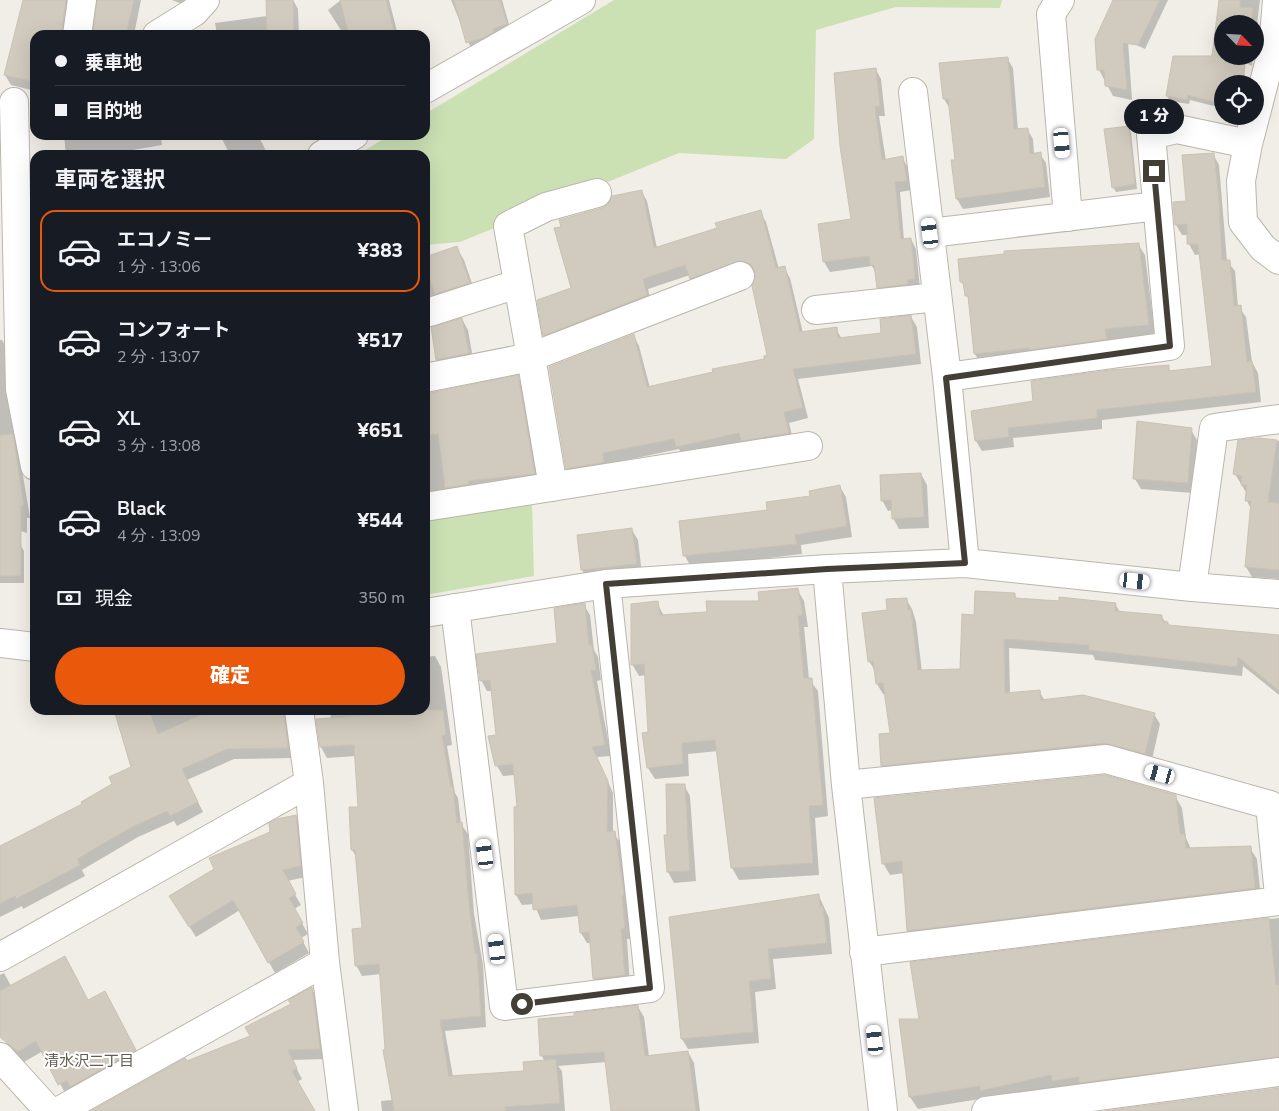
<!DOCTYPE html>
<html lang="ja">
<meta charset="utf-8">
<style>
body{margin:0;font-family:"Nunito Sans","Noto Sans JP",sans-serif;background:#242831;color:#f1f3f6;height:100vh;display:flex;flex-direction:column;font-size:19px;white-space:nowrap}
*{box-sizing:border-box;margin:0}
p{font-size:16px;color:#9ea1a6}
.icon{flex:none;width:28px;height:28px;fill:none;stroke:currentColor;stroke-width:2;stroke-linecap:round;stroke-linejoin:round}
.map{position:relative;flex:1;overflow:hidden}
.details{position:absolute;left:30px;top:150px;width:400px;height:565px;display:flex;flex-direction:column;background:#171b24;border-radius:15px;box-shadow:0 5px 20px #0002}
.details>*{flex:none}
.guide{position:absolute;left:30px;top:30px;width:400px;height:110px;border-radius:15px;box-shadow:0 5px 20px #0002;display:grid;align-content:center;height:110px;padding:0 25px;background:#171b24}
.needle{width:32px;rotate:115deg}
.fabs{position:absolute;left:1214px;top:15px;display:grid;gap:10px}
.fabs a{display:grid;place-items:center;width:50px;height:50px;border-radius:50%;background:#171b24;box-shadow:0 5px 20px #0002;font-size:25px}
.end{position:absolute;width:22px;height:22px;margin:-11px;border:6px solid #433f37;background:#fff;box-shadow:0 0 0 2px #fff}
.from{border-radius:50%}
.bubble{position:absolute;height:35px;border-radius:18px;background:#171b24;box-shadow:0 5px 20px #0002;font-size:16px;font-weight:800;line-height:35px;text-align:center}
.car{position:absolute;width:15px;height:30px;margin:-15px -8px;border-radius:6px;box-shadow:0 0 4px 1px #0007;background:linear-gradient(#fff 24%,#345 0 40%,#fff 0 76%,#345 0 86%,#fff 0)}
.guide b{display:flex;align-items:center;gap:18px;height:48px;font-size:19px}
.guide b+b{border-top:1px solid #363941}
.guide i{width:12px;height:12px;background:#f1f3f6}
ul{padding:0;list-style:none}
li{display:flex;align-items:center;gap:15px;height:82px;margin:0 10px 8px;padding:0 15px;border:2px solid transparent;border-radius:15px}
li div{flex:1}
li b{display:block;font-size:19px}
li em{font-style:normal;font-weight:800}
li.active{border-color:#ea580c}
li>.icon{width:45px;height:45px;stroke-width:1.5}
h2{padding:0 25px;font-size:22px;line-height:60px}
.pay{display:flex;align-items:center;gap:12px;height:55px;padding:0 25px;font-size:19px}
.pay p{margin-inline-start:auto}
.cta{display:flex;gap:10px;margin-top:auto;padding:10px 25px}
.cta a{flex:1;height:58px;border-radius:30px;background:#ea580c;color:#fff;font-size:20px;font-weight:800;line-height:58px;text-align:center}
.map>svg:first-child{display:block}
.green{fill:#cbe1b4}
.shadow{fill:#0003}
.building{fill:#d1cabe;stroke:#cbc2b2}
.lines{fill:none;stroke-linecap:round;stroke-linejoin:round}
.minor-casing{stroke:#bbb6ab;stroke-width:30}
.minor{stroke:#fff;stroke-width:28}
.route{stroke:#433f37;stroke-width:6}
.labels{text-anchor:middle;stroke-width:4;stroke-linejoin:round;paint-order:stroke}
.neighbourhood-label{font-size:15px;fill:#655d4f;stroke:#fff}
</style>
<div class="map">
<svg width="1279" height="1111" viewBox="0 0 1279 1111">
<rect width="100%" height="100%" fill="#f1eee7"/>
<path class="green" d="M614,0H1002L1000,8L896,7L816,30L814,139L786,159L679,153L460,242L425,245V155H357L390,135H425V114Z
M532,502L534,576L425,595V520Z"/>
<path class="shadow" d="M27,0H76L68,35H35V91L11,85L5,75Z
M97,0H141L134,35H97L95,30Z
M172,0H199L192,8Z
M267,0H293L298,9L299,35H217L215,23L267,16Z
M341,0H389L398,35H344L328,10Z
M451,0H502L512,35L473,53Z
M1114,0H1168L1145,49L1128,41L1132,100L1113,96L1099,70Z
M1222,0H1260L1255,42V24H1222V52Z
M1231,56H1253L1252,66Z
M1007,58L1013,68L1018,130L1027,129L1033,139L1034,154H1040L1046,163L1050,197L963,209L957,199L952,161H956L950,109L944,99Z
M876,70L881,79L885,116H879L886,161L902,158L908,167L912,190L900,192L904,240L911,239L916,249L920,288L883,297L878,287L876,273L872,266L830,272L824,262L819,225L853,220Z
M1243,74L1246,84H1222V108L1190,100L1189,104L1170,101L1167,96Z
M1128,127L1131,132L1137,189L1116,192L1113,187Z
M64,135H161L162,145L104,155H66Z
M220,135H258L268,155H230Z
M1213,154L1219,165L1227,261L1235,271L1238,306L1246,317L1252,362L1258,373L1261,402L1102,420V429L1013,438L1014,447L982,451L976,441L1034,402L1168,367L1171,372L1213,367L1201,254L1195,255L1189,244L1188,235H1182L1176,225Z
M641,191L647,201L657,248L718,229L760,212L766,222L779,269L784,268L790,278L803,333L836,329L842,339L882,334L911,317L917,327L921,364L798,379L808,418L789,423L794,443L683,457L679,449L608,464L609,472L573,479L567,468L633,335L639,346L650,388L766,360L769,356L756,274L748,270L697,288L690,275L648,289L652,306L550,345L544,335L573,289L563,228Z
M1138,244L1145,255L1155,335L1111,340L1112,349L981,364L975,354L969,301L962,282L959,260Z
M456,247L464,260L476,295L425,315V258Z
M462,319L468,330L474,364L444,370L438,359Z
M0,340H2L9,352L13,431L17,439L30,518H27V533L0,525Z
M518,377L524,387L540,484L425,504V395Z
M1191,430L1197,440L1193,493L1141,489L1135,479Z
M1259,439L1279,441V579L1252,577L1246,567L1251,509L1247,501V494L1235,474Z
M921,474L927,485L929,528L899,529L893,518V510L888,511L882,500Z
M840,487L846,497L852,537L801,545L802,554L691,567L685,556L680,522L768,512Z
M632,530L638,540L642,574L588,580L582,570Z
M0,543L20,544L24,551V583H0Z
M797,589L804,601L808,627H804L809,679L818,691L828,816L815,818L819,875L739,880L732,868L718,751L688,754L689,776L655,779L648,768L650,733L646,675L639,676L632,664L657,603L664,616L708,613L760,602Z
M1015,595L1017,599L1115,604L1120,612L1161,616L1169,627L1279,637V695L1243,666L1242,676L1095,660L1093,655L1009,648L1010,694L1039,691L1045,701L1154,714L1160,724L1151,764L888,776L882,765L891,734L886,694H883L877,684L875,671L869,661L888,612L906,599L912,609L916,622L922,672L961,670L975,616Z
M584,605L590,615L594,650L598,657L601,680L597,681L611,756L597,757L613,793V833L621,843L631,939H627L630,986L600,989L594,979L591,943H587L581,933L579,916L541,920L534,904L522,905L516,895L519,807L515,775L503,776L497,766L498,736L492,691H487L481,680L558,644Z
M435,656L441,667L452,745L447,746L455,793L458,798L461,824L468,834L474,914L483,965L486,1027L445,1031L453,1077L525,1072L545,1062L542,1056L539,1020L575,1017L638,1007L644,1017L649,1057L688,1052L694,1063L700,1111H612L607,1062L558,1066L562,1071L565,1111H382L381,1101L393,1100L381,974L362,976L356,965L363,929L357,858L352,850L359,808L356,756L327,758L321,747L331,719L330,710H425V657Z
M115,710H289L294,758L234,759L187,780L203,812L177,826L174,821L138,837L82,870L85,876L23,909L22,906L0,917V847L84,805L133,768Z
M684,785L690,796L696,881L674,883L668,872L666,836H669Z
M1175,796L1182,808L1186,838L1191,849L1250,848L1257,859L1261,900L915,942L908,931L904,873L890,875L883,863Z
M296,816L302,827L306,877L287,881L301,905L294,909L308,934L301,938L309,953L275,973L240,910L196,937L177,907Z
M819,896L829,918L832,954L773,959L776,989L755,992L759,1043L688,1049L682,1039Z
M1279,918V1069L1060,1093L1057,1087L988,1102L986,1098L918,1109L910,1097L900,1021H920L911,963Z
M4,973L11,986L88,1001L111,1003L141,1061L66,1095L43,1051L24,1062L10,1050L0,1032V975Z
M312,989L318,999L325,1059L292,1060L302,1079L297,1082L314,1111H94L186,1063L252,1037Z"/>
<path class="building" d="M23,0H66L61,35H35V82L4,75Z
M97,0H134L126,35L93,30Z
M266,0H293L294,35H267Z
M340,0H386L395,35H349Z
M454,0H500L507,24L493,29L494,32L483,38L466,43Z
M1113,0H1160L1138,45L1123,43L1127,90L1105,86L1104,70H1097L1095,39Z
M1219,0H1240V7L1253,8L1251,24H1222V56H1246L1243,84H1222V104L1188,95L1187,100L1166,96L1173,56H1212Z
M1008,57L1014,129L1028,128L1030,154L1041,152L1045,187L956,199L951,160H955L948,99H943L939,63Z
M876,68L880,106L875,107L882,160L903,156L907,181L895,182L901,239L911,238L915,279L907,280L908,284L877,288L874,265H870L869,256L823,262L818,224L851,219L840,146L834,73Z
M1129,126L1135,184L1112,188L1104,129Z
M1214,153L1219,199L1222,260H1230L1234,306L1241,305L1247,362L1252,361L1256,392L1097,410V418L1008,428L1009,437L975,441L971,411L1033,401L1031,381L1110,370L1169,365V371L1212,366L1198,244H1187V224L1175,225L1173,202L1186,201L1182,155Z
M642,190L654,248L717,228L715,223L761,210L776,268L785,266L800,332L837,327L838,338L881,333L880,319L911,315L916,354L793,369L803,408L784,412L789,433L741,441L739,433L676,447L674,439L603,453L604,462L566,469L549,367L634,334L647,387L713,372L712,369L764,359V356L767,355L752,286L755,279V271L750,264L742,261L690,279L685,265L643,279L647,295L543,336L537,300L571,288L554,228L561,227L559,220L602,208L608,204L612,196Z
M1139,243L1149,325L1105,329L1107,339L1029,350V348L974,354L968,296H965L963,282H960L958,259L1004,254V251Z
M457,246L470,283L435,294L425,266V257Z
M462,318L469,353L436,360L431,327Z
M518,375L535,474L468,481L469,484L445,488L438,434L425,436V394Z
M1137,421L1192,428L1188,483L1133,479Z
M13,434L24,506H21V576H0V435Z
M1259,438L1277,440L1268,502L1279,503V570L1245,567L1251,501H1245L1247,485H1241L1242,476L1233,474L1238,440Z
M921,473L924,517L892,519L891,500L881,501L880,475Z
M840,485L847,526L795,535L797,544L683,556L679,521L767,510L766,502L810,496L809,491Z
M632,528L637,564L581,570L577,535Z
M798,588L803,615L798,616L804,678H812L823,805L809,806L813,863L731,868L715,740L682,743L683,764L647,768L642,733L648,732L644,664L631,665V604L658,601L660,615L707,612L706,601H759L758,592Z
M975,591L1015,593V598L1059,601V597L1116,603L1115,611L1162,615V621L1168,622V625L1279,635V691L1238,657L1237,667L1088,650L1089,645L1004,639L1005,693L1040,690L1041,700L1083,695L1155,713L1145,754L1104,743L881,766L879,734L890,733L883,683L876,684L873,661L868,662L862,613L887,610L886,599L907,598L908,610H911L918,670L960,669L962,614L974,615Z
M585,603L589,645H592L596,670H591L605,745L592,747L608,781L607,832L615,831L624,895L622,896L625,928L621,929L625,975L593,979L589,932L580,933L577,905L533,910L532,893L515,895L514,807L517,806L513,764L495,766L488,736L496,735L490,680L480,681L476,654L557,643L554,608Z
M114,710H149L158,734L211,710H284L288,748L227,749L182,769L198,802L170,816L167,811L132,827L77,859L80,865L16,899L15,896L0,904V846L82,804L81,802L112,784L109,777L131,767Z
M402,710H443L446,735L442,736L451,787H453L457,823L462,822L469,902L475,954L477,953L481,1016L440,1020L449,1076L524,1071L523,1062L556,1059L560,1103L505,1107V1111H394L383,1050L385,1049L379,964L355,966L352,929L362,928L355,850H351L349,807H358L354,745L320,747L316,719L403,713Z
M1105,775L1176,795L1180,834H1185L1186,848L1251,846L1255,888L907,931L902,861L882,864L874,798Z
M666,784H685L690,871L667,872L664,835H667Z
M296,815L301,866L283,870L296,894L289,898L303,923L296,927L304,942L268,963L233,900L189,927L169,896L214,869L209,858L270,832L269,823L277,819Z
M819,894L820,906H823L827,943L768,949L771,979L749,981L754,1032L681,1039L669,917Z
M1269,918L1276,985H1279V1057L1079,1083V1077L1052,1081L1051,1075L980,1091V1086L909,1097L899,1019H919L910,962Z
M65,956L88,1000L105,991L136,1050L70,1087L67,1081L58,1085L36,1041L18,1052L0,1037V991Z
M312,987L320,1049L288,1050L297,1068L292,1071L315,1111H91L185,1058L187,1061L250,1036L245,1027L291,1004L288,1000Z
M638,1005L645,1056L688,1051L696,1111H611L604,1052L540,1056L538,1019L574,1016V1013Z
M1279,1088V1111H1104Z"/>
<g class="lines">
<g class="minor-casing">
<path id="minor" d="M1060,0L1051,14L1068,217
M1277,0L1273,48L1248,144L1241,181L1243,222L1263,248L1279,260
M77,35L82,0
M157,35L194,12L205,0
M425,89L581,0
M913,92L947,377
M14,102L20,389L35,466
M322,155L354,135
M930,233L1157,206
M816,310L937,297
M430,312L517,284
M425,378L531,357L508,226L546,207L597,193
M553,487L531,357L740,276
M425,507L808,446
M965,563L947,377L1170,346L1151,135L1177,129L1248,144
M827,569L846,785L883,1111
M1192,587L1214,428L1279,419
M455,608L504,1006L650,988L606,584
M425,613L606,584L827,569L965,563L1192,587L1279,594
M0,643L35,647
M299,710L309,783L325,962L344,1111
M846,785L1106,759L1270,805L1279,895
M864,952L1279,901
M0,957L309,783
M0,1057L49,1111
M59,1111L325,962
M986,1111L1279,1072"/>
</g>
<use href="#minor" class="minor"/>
</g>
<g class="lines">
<path class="route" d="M522,1004L650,988L606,584L827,569L965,563L946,378L1170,346L1154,171"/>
</g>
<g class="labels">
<g class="neighbourhood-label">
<text x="89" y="1066">清水沢二丁目</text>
</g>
</g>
</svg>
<div class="fabs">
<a><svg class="needle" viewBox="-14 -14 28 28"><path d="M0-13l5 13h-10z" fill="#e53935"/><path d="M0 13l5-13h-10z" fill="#9ea1a6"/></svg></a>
<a><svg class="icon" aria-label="locate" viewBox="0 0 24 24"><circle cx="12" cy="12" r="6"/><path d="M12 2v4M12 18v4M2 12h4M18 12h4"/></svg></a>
</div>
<i class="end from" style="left:522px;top:1004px"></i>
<i class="end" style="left:1154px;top:171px"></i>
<div class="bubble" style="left:1124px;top:99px;width:60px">1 分</div>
<i class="car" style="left:1062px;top:143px;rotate:175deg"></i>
<i class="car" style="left:930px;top:233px;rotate:353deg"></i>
<i class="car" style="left:1135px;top:581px;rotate:96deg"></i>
<i class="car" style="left:1160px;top:774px;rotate:285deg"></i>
<i class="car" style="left:485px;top:854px;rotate:353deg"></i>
<i class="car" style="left:497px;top:949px;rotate:353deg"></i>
<i class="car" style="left:875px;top:1040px;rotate:354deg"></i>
<div class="guide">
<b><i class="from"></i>乗車地</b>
<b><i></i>目的地</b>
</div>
<section class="details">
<h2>車両を選択</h2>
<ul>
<li class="active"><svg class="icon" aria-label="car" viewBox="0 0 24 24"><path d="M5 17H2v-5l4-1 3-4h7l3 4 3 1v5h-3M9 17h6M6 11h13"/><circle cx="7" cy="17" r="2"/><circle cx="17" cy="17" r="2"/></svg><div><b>エコノミー</b><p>1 分 · 13:06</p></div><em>¥383</em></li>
<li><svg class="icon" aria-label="car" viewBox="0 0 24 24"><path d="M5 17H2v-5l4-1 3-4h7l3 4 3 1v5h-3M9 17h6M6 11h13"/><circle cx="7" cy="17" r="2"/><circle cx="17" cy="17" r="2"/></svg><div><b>コンフォート</b><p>2 分 · 13:07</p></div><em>¥517</em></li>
<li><svg class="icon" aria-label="car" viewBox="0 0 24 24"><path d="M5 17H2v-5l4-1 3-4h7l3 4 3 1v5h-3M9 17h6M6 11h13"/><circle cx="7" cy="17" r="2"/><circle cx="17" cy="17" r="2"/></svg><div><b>XL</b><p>3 分 · 13:08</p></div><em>¥651</em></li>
<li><svg class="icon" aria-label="car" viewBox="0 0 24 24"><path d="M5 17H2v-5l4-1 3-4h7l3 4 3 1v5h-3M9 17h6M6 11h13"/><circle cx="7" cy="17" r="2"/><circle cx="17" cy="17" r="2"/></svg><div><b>Black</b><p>4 分 · 13:09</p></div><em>¥544</em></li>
</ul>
<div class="pay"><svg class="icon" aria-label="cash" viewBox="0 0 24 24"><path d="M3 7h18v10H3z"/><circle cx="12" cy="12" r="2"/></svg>現金<p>350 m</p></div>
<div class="cta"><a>確定</a></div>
</section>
</div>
